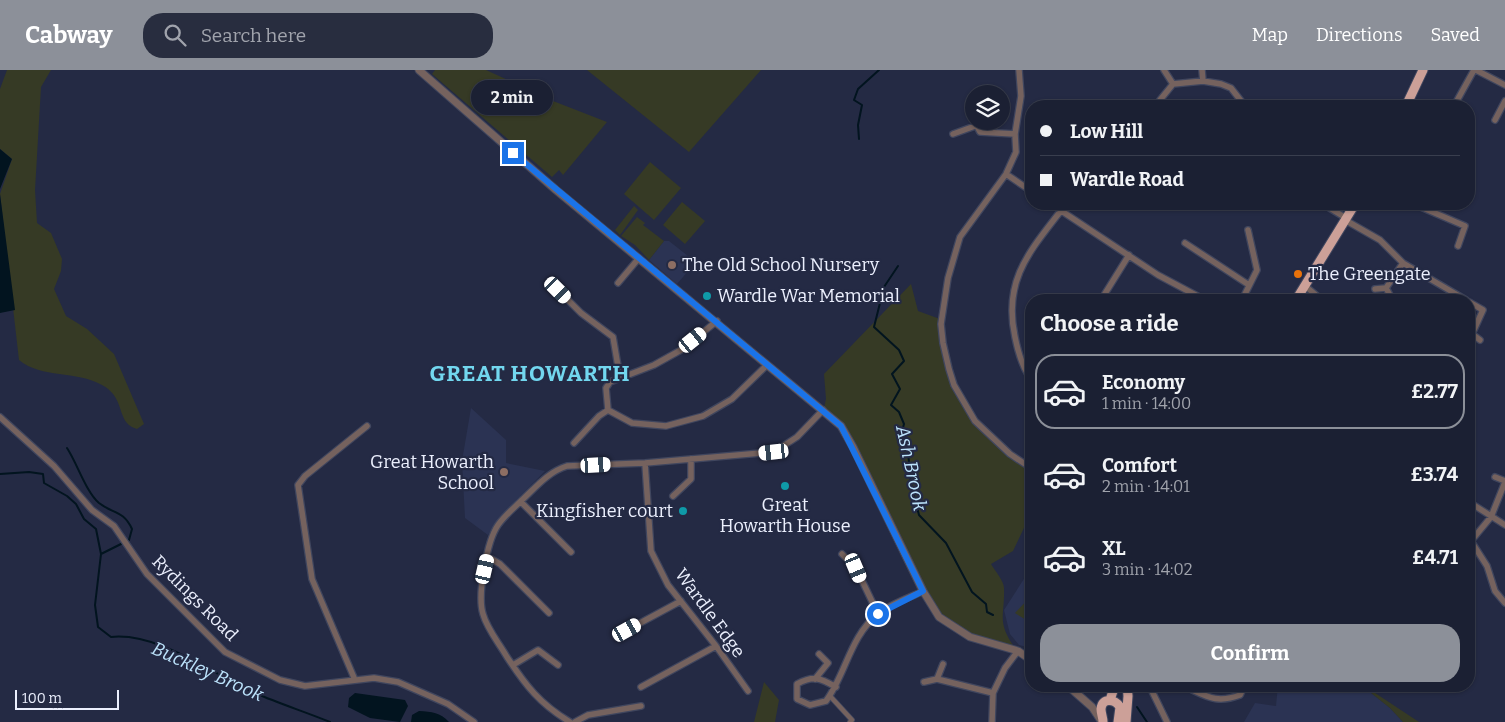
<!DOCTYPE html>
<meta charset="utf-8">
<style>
body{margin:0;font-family:Bitter,serif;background:#282d3f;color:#f1f3f6;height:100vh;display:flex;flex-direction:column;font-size:19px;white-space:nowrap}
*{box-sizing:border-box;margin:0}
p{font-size:16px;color:#a0a3ac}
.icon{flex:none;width:28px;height:28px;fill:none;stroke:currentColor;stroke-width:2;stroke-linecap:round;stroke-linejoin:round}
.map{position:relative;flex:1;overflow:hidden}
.panel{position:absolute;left:1025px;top:224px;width:450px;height:398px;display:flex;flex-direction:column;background:#1b2033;border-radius:20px;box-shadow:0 1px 4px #0004,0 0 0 1px #393e4e}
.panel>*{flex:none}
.hud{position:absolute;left:1025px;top:30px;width:450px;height:110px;border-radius:20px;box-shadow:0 1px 4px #0004,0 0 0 1px #393e4e;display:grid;align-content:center;height:110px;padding:0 15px;background:#1b2033}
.buttons{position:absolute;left:965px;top:15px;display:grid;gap:10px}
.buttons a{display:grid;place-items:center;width:45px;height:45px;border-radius:50%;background:#1b2033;box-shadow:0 1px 4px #0004,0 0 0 1px #393e4e;font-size:25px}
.scale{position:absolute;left:15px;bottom:12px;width:104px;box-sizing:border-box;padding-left:5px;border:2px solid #ebeffd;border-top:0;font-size:14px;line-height:18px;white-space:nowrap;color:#ebeffd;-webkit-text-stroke:4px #242a44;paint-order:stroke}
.end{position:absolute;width:22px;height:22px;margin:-11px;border:6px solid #1a73e8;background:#fff;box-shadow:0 0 0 2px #fff}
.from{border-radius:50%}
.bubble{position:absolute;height:35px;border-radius:18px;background:#1b2033;box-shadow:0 1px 4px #0004,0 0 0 1px #393e4e;font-size:16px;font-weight:700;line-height:35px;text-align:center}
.car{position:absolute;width:15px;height:30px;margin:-15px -8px;border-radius:6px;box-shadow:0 0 4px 1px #0007;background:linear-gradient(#fff 24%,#345 0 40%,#fff 0 76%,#345 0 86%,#fff 0)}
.hud b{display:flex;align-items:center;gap:18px;height:48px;font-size:19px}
.hud b+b{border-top:1px solid #393e4e}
.hud i{width:12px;height:12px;background:#f1f3f6}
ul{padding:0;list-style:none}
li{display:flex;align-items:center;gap:15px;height:75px;margin:0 10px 8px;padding:0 5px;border:2px solid transparent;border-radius:20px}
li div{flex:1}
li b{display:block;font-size:19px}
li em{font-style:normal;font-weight:700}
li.on{border-color:#8c9099}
li>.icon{width:45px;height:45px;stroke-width:1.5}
h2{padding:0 15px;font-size:22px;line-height:60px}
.cta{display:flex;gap:10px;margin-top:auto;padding:10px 15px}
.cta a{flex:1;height:58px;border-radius:20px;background:#8c9099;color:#fff;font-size:20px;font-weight:700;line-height:58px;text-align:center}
header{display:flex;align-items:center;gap:30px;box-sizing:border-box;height:70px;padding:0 25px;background:#8c9099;color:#fff}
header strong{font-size:24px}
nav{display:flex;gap:28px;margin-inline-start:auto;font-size:18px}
.search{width:350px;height:45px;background:#282d3f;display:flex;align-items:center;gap:12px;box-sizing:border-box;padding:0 18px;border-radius:20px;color:#a0a3ac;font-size:19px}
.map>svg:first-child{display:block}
.built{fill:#2b3353}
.green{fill:#363a25}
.water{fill:#02141f}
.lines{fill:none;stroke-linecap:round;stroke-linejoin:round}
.stream{stroke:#02141f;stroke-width:2}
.pedestrian-casing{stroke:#40465e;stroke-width:6}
.minor-casing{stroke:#40465e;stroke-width:8}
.tertiary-casing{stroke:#40465e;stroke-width:9}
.trunk-casing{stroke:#40465e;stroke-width:11}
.pedestrian{stroke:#75625e;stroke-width:4.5}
.minor{stroke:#75625e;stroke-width:5.5}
.tertiary{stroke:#75625e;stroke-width:7}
.trunk{stroke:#cca098;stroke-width:9}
.route{stroke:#1a73e8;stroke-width:6}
.education-dot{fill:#8d6e63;stroke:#242a44;stroke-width:2}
.food-dot{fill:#e8710a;stroke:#242a44;stroke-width:2}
.culture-dot{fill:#0f9aa8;stroke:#242a44;stroke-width:2}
.labels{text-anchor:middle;stroke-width:4.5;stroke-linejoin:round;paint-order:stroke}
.poi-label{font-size:18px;fill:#ebeffd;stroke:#242a44;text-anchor:start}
.street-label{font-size:18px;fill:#ebeffd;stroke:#242a44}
.water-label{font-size:19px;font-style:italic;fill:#bce3fc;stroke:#242a44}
.district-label{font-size:22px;font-weight:bold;letter-spacing:1px;fill:#72d7ef;stroke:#242a44}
</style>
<header>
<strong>Cabway</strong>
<div class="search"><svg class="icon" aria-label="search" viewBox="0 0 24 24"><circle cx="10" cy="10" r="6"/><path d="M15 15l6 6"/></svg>Search here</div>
<nav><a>Map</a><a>Directions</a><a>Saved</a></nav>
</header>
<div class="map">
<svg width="1505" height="652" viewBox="0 0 1505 652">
<rect width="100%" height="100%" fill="#242a44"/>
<path class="built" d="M664,171H669L688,186L689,200L677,214L649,190Z
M471,338L506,370V393L545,401L499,448L488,465L465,448L462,391Z
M1029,501L1031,503V578L1019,575L1010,564L1004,540Z
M1278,615H1361L1390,638L1403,652H1244L1255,633L1276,636Z"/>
<path class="green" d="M7,0H51L41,17L35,120L37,153L51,163L62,189L61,201L54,219L66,246L87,259L114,284L144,354L137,359C134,358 129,356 127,353C118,342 122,326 102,315C76,300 42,309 19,290L0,124L12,89L0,79V19Z
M435,0H486L553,31L607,52L563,105L559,100L552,107L432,4Z
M587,0H761L689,82Z
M650,92L681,118L654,150L624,124Z
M682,132L705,151L685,174L663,155Z
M634,136L638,140L620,165L615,160Z
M637,147L645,153L643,155L664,171L649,190L635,175L621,166Z
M911,214L918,241L940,249L941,273L963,336L1031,400V443L1013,481L991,494C995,501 1004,511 1004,518C1005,546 996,551 1015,578L970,564L941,546L925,520L851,366L842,354L824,338L826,329L824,304Z
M1031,526V553L1015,543Z
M764,612L779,630L775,652H754Z
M1361,615H1363L1419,652H1403L1390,638Z"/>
<path class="water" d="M0,79L12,89L0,119Z
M0,124L15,240L0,243Z
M355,623L405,630L408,636L400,652L370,648L348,637L349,628Z
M419,641C432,642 440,642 449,652H411L412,645Z"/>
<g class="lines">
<path class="stream" d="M859,69L858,55L862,35L854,30L858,19L879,0
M898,196L884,217L874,257L899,280L904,291L892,304L900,319L891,335L899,342L904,354L901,365L908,382L911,414L919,445L946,473L972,522L986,534L987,542L993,545
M67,378C77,393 86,422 99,433C113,444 123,440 132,459L129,470L101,484L95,535L98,557L111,567C159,562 213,605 255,623C280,634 306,642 330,652
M0,404L29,402L43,404L44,413L67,426L76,434L84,449L96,459L101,484
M1137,637L1147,652"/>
<g class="pedestrian-casing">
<path id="pedestrian" d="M830,626L852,650L850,652"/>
</g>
<g class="minor-casing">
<path id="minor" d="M1019,0L1021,26L1015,64L1016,82L1006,104L960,167L948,208L941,254L943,273L949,299L954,315L975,351L1010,384L1031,398
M1164,0L1173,14L1203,11L1221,14L1231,18L1245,36
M1202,0L1203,11
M1476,0L1505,15
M974,30L972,47L980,62L1015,64
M1165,36L1160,30L1173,14
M1454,36L1474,0
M1495,50L1505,31
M953,64L975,56
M1006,104L1031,121
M1051,134L1158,205L1205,230
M1323,134L1346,148
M1414,134L1465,156L1458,176
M1345,150L1380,170L1403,193L1466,230
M1185,173L1249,215
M618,213L639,188
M1304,215L1322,230
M1386,218L1392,229
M1375,219L1386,218L1403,193
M558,220L581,243L613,267L620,308
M1101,230L1129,185
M1242,230L1257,200L1248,160
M1469,232L1483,240L1472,264L1480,270
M1031,309C1022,297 1018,282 1015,267C1002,207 1033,178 1066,134
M608,340L632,353L666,356L703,346L732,329L767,295
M608,340L606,318L610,312L654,295L681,280L717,251
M0,347L54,396L92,440L114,456L147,504L225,582L280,610L305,616L374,608L398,612L448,634L474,652
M574,373L599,346L608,340
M645,393L651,481L668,515L716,576L748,621
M1495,407L1505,411
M673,426L691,409V389
M521,432L571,482
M1469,432L1505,455
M1471,471L1491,447L1505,412
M1469,472L1471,471L1487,496L1495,521L1505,533
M842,484L856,498L878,544
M488,487L500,494L549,543
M616,566L681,531
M513,595L538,580L558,595
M815,609L828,593L819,584
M937,609L993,623
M355,610L312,509L298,415L305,406L367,356
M924,612L937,609L943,594
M1149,615L1167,652
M1181,615C1204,624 1214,635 1240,625L1245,615
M641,617L716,576
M836,617C820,608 814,605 797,614V629L810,635L826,631C846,604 850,566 878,544C890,534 909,528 923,521
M570,652C540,634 526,616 507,587C499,573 487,559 483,544C477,525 487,471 498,455C505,445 514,438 522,430C536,417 548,402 567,396L645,393L774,382L797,367L823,340
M575,652L588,645L641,636
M992,652L993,623L1005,598L1018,581"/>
</g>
<g class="tertiary-casing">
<path id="tertiary" d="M419,0L556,120L841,356L853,377L923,521L939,547L970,567L1018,581L1031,590
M1067,615L1092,637L1100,649"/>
</g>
<g class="trunk-casing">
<path id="trunk" d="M1406,36L1423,0
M1296,230L1355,134
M1110,630L1115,615
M1103,652C1103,647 1101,644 1101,639C1102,627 1115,629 1120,637L1118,652
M1126,652L1128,626L1127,615"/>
</g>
<use href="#pedestrian" class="pedestrian"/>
<use href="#minor" class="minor"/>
<use href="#tertiary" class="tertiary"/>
<use href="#trunk" class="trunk"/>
</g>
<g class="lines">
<path class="route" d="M513,83L841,356L923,521L878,544"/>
</g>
<g class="education-dot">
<circle cx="672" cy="195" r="5"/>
<circle cx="504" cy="402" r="5"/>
</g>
<circle class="food-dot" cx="1298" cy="204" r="5"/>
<g class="culture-dot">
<circle cx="707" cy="226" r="5"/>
<circle cx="785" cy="416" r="5"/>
<circle cx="683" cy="441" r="5"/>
</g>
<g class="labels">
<g class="poi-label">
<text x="682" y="201">The Old School Nursery</text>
<text x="1308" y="210">The Greengate</text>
<text x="717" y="232">Wardle War Memorial</text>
<text x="494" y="398" text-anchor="end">Great Howarth<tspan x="494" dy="21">School</tspan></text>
<text x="785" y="441" text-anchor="middle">Great<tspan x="785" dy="21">Howarth House</tspan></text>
<text x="673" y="447" text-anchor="end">Kingfisher court</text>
</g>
<g class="street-label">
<text transform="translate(195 528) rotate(45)" y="6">Rydings Road</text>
<text transform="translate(710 543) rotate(54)" y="6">Wardle Edge</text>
</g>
<g class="water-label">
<text transform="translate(912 398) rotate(78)" y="7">Ash Brook</text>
<text transform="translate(208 601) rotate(24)" y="7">Buckley Brook</text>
</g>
<g class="district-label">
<text x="530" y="311">GREAT HOWARTH</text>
</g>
</g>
</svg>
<div class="buttons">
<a><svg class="icon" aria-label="layers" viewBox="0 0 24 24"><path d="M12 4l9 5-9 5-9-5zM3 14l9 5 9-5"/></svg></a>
</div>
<div class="scale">100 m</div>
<i class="end from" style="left:878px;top:544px"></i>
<i class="end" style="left:513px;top:83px"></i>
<div class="bubble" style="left:471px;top:10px;width:82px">2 min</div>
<i class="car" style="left:558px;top:220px;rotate:135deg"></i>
<i class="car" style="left:693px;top:270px;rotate:51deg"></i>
<i class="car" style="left:774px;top:382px;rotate:264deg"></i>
<i class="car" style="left:596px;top:395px;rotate:87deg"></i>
<i class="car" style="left:856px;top:498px;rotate:157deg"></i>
<i class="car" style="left:485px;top:499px;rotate:13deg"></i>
<i class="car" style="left:627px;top:560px;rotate:61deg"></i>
<div class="hud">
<b><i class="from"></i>Low Hill</b>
<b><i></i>Wardle Road</b>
</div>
<section class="panel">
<h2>Choose a ride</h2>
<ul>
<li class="on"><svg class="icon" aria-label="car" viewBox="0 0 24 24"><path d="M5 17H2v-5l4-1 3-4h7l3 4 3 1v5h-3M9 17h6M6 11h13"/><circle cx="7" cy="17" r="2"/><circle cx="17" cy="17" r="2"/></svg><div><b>Economy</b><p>1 min · 14:00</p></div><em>£2.77</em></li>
<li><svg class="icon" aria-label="car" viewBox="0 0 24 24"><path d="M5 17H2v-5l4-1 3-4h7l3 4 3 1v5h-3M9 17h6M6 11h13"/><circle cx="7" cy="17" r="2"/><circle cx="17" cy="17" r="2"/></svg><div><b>Comfort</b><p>2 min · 14:01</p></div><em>£3.74</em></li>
<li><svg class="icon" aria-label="car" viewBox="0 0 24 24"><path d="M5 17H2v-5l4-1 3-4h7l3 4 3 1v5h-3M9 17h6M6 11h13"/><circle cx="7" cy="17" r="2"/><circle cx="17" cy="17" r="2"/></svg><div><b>XL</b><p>3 min · 14:02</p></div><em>£4.71</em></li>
</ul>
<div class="cta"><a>Confirm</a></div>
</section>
</div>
